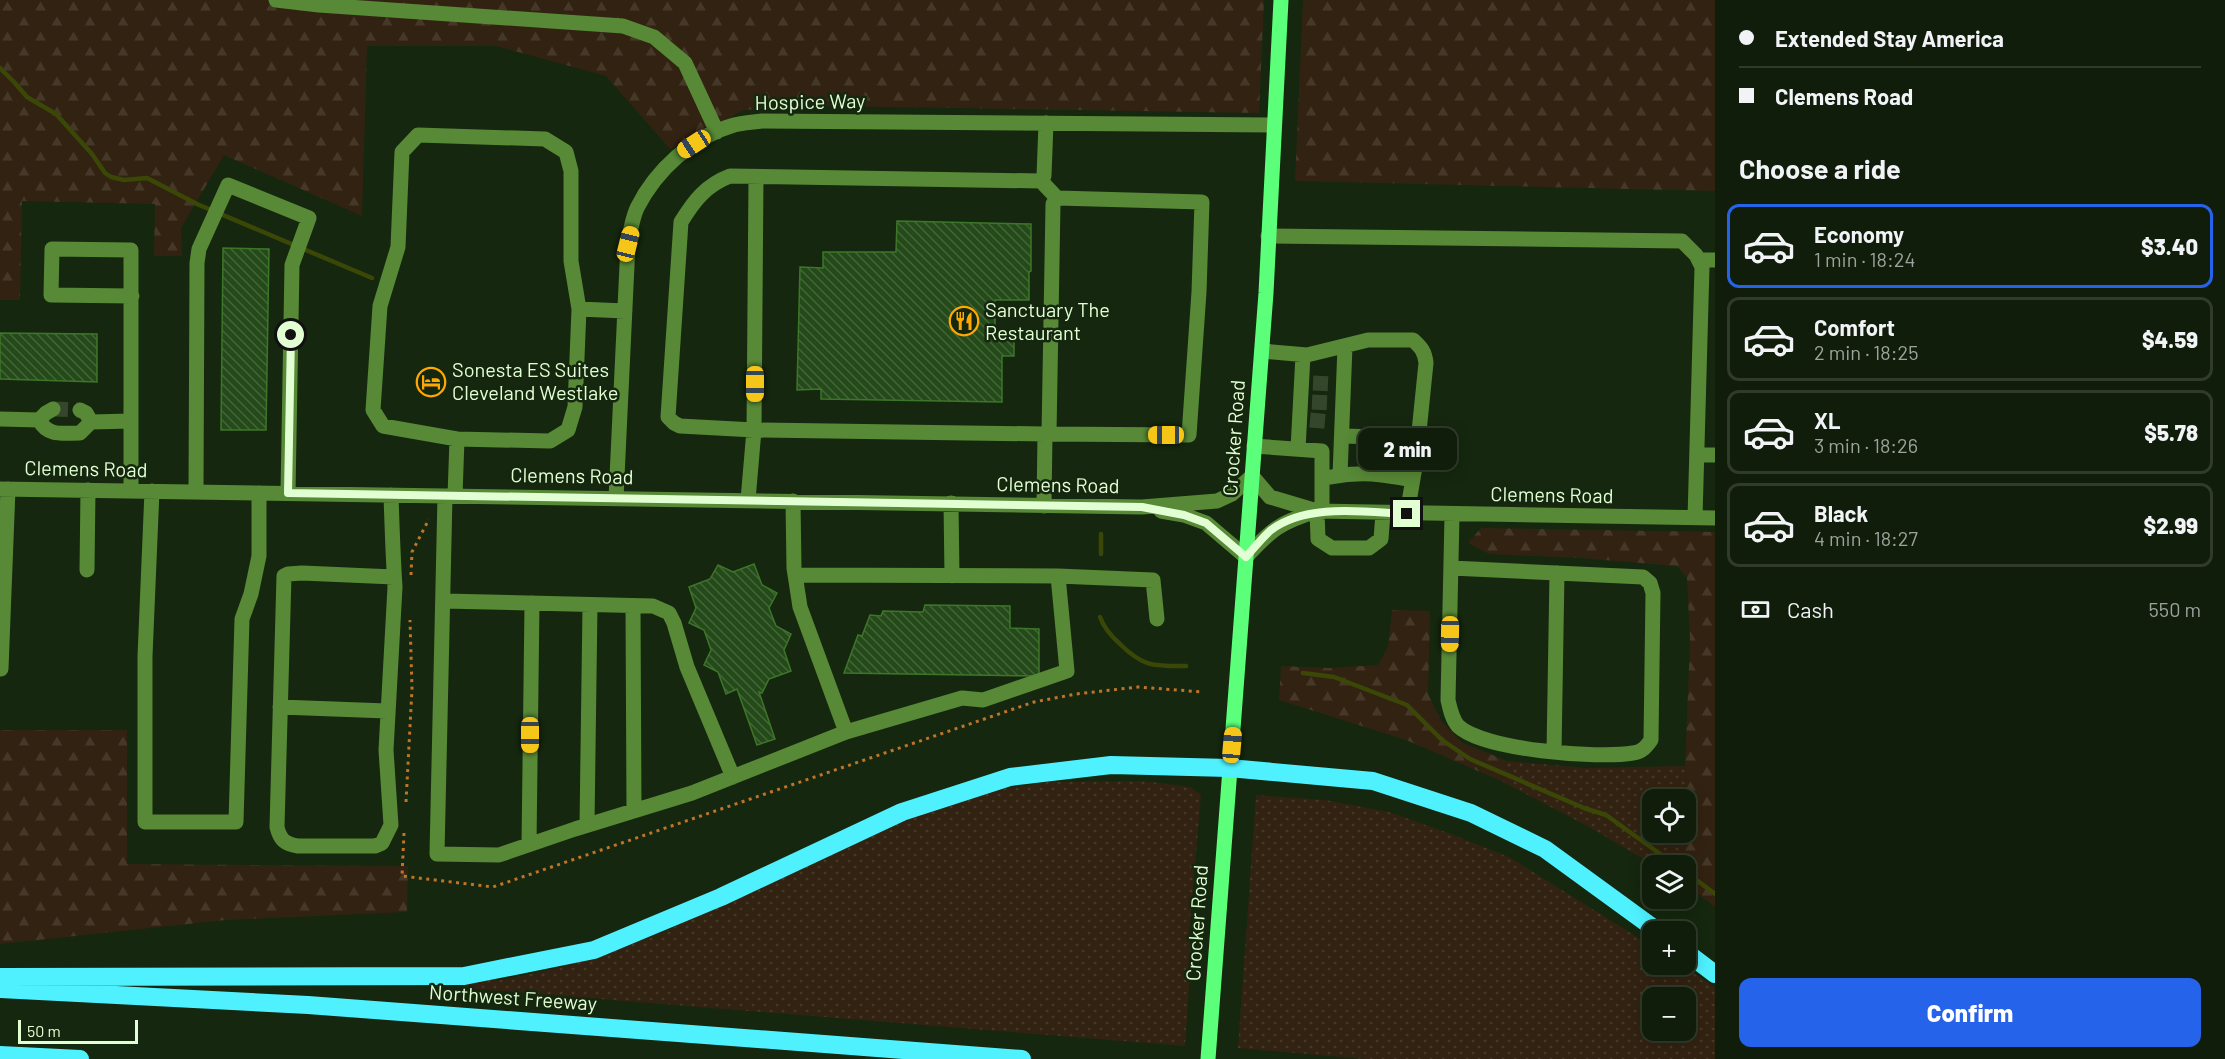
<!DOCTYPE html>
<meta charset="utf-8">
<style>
body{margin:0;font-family:Barlow,sans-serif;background:#1e2a18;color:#f1f3f6;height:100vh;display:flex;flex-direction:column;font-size:22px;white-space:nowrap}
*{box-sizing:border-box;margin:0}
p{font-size:20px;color:#9ca29c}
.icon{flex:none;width:33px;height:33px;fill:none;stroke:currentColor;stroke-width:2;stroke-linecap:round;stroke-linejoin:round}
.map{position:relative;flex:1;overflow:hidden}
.drawer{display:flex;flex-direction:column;background:#101d0a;width:510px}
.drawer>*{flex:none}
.top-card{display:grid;align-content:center;height:132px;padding:0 24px;background:#101d0a}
.controls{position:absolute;left:1642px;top:789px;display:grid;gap:12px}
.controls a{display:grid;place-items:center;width:54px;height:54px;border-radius:12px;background:#101d0a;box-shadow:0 3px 15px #0003,0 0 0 2px #303b2b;font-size:30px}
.scale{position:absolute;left:18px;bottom:15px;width:120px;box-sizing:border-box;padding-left:6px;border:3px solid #e2ffd4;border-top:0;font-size:16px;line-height:21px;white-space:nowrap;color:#e2ffd4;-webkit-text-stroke:4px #15270e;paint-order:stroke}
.end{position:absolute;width:27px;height:27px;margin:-14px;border:8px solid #e2ffd4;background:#111;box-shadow:0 0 0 3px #111}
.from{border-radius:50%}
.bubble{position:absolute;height:42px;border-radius:12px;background:#101d0a;box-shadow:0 3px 15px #0003,0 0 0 2px #303b2b;font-size:20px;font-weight:800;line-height:42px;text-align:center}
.car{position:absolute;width:18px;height:36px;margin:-18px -9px;border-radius:8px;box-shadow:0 0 4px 2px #0007;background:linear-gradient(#f5c518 24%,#345 0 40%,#f5c518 0 76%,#345 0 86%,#f5c518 0)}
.top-card b{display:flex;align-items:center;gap:21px;height:57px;font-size:22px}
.top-card b+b{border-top:2px solid #303b2b}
.top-card i{width:15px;height:15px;background:#f1f3f6}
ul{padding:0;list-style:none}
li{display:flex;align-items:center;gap:18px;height:84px;margin:0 12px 9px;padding:0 12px;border:3px solid #303b2b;border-radius:12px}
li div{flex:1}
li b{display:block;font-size:22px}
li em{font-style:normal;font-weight:800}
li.on{border-color:#2563eb}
li>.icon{width:54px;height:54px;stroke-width:1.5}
h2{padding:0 24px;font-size:27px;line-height:72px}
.pay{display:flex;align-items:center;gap:15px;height:66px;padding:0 24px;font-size:22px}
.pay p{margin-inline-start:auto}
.cta{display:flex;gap:12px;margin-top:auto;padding:12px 24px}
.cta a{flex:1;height:69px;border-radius:12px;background:#2563eb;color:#fff;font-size:24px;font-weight:800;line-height:69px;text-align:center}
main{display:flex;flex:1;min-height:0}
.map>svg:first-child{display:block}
.grass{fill:url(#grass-dots);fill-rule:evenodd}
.forest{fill:url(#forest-firs)}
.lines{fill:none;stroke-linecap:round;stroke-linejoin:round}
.stream{stroke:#3b4707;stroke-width:4.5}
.building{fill:url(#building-back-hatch);stroke:#3c7729;stroke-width:1.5}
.minor-tunnel{stroke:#34472c;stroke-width:15;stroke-dasharray:15 8;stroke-linecap:butt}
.path{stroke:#bf7428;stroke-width:3;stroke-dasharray:3 4.5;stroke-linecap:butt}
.minor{stroke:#578936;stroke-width:15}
.major{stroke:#5bff7a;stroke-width:15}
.highway{stroke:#4ff1ff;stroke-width:18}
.route{stroke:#e2ffd4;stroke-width:8}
.labels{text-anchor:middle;stroke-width:5;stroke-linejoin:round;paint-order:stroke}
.street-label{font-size:20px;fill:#e2ffd4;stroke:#15270e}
.poi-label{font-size:20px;fill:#e2ffd4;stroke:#15270e;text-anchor:start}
</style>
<main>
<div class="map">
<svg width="1715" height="1059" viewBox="0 0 1715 1059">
<defs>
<pattern id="grass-dots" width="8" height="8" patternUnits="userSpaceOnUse" patternTransform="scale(1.5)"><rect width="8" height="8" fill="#322211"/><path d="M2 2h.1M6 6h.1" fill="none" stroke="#463828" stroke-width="1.8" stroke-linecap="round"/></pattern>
<pattern id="forest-firs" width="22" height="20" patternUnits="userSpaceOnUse" patternTransform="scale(1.5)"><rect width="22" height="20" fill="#322211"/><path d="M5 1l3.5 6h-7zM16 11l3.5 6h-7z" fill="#463828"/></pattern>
<pattern id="building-back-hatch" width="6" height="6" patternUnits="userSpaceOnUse" patternTransform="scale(1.5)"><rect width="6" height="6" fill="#244a19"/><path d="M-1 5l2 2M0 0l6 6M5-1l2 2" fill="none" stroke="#44653a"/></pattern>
</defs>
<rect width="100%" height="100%" fill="#15270e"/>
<path class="grass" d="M1507,761L1587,768L1685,766V799L1653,800V832L1684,833V865H1654L1589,827L1501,781Z
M1144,781L1191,787L1201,795L1189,934L1191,957L1185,1046L463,988V980H501L553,969L664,932L707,910L941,803L1007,788L1048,782Z
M1256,795L1325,800L1389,812L1454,835L1511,858L1653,947V964L1681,965L1715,987V1059H1364L1238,1048ZM1653,998H1686V1030H1653Z"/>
<path class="forest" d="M0,0H1264L1259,113L825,106L744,110L670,149L606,76L496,46H367L362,216L224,155L181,228L182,256H154L155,204L22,201L20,300H0Z
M1303,0H1715V191L1295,181Z
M1481,528L1715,532V907L1686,885V866L1684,865V833L1686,832L1685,766L1690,641L1687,578L1677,566L1580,558L1489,554L1468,543Z
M1392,610L1430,611L1428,694L1442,722L1463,743L1507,761L1501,781L1406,740L1279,700L1281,666L1328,668L1378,665L1388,647Z
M0,730H127V864L408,866L407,912L226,920L0,944Z"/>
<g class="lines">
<path class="stream" d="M0,68L14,82L27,97L56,114L92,154L105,173L111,177L124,180L147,178L197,204L372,278
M1101,534V554
M1100,617C1104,628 1111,636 1120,644C1143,667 1154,666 1186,666
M1303,673L1334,677L1407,705L1442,740L1470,759L1584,808L1606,815L1677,866
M1686,872L1715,894"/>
</g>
<path class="building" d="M897,221L1031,224V271L1029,272V300H995V333L1014,335V356H1002V402L821,399V389L797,390L800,267L823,268V252H896Z
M223,248L269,249L266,430H221Z
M0,333L97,334V382L0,379Z
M754,564L762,585L777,593L769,608L776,626L791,634L784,650L791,671L769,679L762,693L759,692L775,739L757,745L737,689L726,694L718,672L704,665L711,650L704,630L689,623L696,608L689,587L710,579L718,565L733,572Z
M925,605L1010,606V628L1039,629V676L844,673L858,635L862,636L870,615L881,616L883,611L923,612Z"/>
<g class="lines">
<path class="minor-tunnel" d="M1313,383L1335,384
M1312,402L1334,403
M53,409L80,410
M1310,420L1332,422
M1371,466V444
M1391,466V445"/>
<path class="path" d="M411,575L412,552L429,519
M406,802L412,689L410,620
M404,833L402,876L493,887L1034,702L1076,694L1138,687L1203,692"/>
<path class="minor" d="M276,0L319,5L623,26L654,37L685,63L717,132
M756,177L754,430L1045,434
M1041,181L1057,198L1202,202L1199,292L1189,435L1045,434L1044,506
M1268,236L1682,241L1696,255L1702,267L1695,518
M1699,260H1715
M579,309L625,311
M1262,351L1307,355L1368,340H1413C1421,347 1425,352 1426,363L1416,461L1407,514
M80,410L86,413L91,422
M0,419L39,420L46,413L53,409
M39,420C48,437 63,433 80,433L91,422L131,421
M1049,434L1053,204L1057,198
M1342,436L1418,438
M1254,446L1322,451V512
M1298,449L1303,355
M1697,455H1715
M1340,475L1345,346
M1331,477C1361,471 1382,474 1412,480
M0,489L1142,507L1217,501L1232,494L1252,476L1270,497L1317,511L1715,518
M131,491V250L52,249L51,295L132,296
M152,491L145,656V822H236L242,619L251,594L259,556V493
M196,492L197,263L199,249L228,185L309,218L292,265L288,493
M391,495C392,526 393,557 395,587L386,750L391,825L382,843L375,846H298C285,844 280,840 277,827L284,576L288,574L302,573L394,577
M445,496L437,854L499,855L575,829L692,793L846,732L962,698L983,700L1067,671L1058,576L795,575
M455,496L457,439L383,426L373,410L380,306L398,247L402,152L418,135L545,139L566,152L571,171V261L579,309L575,407L568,430L550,441L457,439
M616,498L628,244C630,233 632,219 637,208C656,170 692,137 734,125C743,123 752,122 762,121L1273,125
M748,500L754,430L680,426L674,423L668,417L681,222C694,201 706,185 730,176L1041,181L1044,176L1046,123
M793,501L794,568L800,607L846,732
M951,503L952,576
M1161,511L1184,515L1206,523L1246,557C1271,530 1280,522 1317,511
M1317,511L1318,539L1332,548H1369L1381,539L1383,513
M1451,568L1643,577L1650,583L1653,593L1651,740C1646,747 1642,752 1633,753C1598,759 1483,750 1458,726C1452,719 1450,709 1448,700L1452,515
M87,570L88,490
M1058,576L1153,580L1157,619
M444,601L653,606L669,613L674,623L687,667L733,777
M633,606L634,811
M1,669L8,489
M280,707L387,711
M1554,752L1557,573
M587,825L590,605
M529,845L532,603"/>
<path class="major" d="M1208,1059L1266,293L1281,0"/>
<path class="highway" d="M1686,952L1715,974
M0,977L464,976L594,950L721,897L902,812L1010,777L1111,765L1229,768L1373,781L1471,813L1545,849L1659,932
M0,989L308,1005L1022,1059
M0,1055L80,1059"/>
</g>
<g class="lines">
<path class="route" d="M291,335L288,493L1142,507L1184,515L1206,523L1246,557C1254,548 1262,538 1271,530C1307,503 1364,512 1407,514"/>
</g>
<defs>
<g id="restaurant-ring" transform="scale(1.5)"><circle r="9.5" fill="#15270e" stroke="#ffa900" stroke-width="1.5"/><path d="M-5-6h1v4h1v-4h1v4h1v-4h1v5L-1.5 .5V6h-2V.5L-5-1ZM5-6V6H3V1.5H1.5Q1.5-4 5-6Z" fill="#ffa900"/></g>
<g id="hotel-ring" transform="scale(1.5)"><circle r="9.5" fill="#15270e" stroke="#ffa900" stroke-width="1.5"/><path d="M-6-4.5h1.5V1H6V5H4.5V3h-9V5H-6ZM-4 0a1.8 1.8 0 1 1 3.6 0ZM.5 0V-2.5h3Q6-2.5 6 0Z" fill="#ffa900"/></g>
</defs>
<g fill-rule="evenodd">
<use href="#restaurant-ring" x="964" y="321"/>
<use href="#hotel-ring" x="431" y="382"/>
</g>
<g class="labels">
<g class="street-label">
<text transform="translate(810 102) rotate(-1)" y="7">Hospice Way</text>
<text transform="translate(1234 438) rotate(-86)" y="7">Crocker Road</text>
<text transform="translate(86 469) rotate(1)" y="7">Clemens Road</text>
<text transform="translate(572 476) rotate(1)" y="7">Clemens Road</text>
<text transform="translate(1058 485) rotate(1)" y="7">Clemens Road</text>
<text transform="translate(1552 495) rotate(1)" y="7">Clemens Road</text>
<text transform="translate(1197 923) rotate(-86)" y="7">Crocker Road</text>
<text transform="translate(513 998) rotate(4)" y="7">Northwest Freeway</text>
</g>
<g class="poi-label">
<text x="985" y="317">Sanctuary The<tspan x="985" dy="23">Restaurant</tspan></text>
<text x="452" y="377">Sonesta ES Suites<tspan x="452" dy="23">Cleveland Westlake</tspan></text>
</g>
</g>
</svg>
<div class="controls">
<a><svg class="icon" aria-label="locate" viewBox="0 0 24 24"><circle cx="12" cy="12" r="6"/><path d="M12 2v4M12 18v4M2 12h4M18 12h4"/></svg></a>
<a><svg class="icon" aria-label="layers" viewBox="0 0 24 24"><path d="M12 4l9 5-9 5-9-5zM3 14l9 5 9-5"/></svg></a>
<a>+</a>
<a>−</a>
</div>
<div class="scale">50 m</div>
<i class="end from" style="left:291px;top:335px"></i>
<i class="end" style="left:1407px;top:514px"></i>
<div class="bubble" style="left:1358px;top:428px;width:99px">2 min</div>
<i class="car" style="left:694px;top:144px;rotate:237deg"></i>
<i class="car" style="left:628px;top:244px;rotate:14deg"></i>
<i class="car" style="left:755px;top:384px;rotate:180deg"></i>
<i class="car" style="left:1166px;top:435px;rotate:270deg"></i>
<i class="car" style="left:1450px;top:634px;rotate:181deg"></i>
<i class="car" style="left:530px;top:735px;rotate:180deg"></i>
<i class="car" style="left:1232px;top:745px;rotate:5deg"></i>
</div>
<section class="drawer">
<div class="top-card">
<b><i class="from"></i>Extended Stay America</b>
<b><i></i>Clemens Road</b>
</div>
<h2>Choose a ride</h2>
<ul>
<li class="on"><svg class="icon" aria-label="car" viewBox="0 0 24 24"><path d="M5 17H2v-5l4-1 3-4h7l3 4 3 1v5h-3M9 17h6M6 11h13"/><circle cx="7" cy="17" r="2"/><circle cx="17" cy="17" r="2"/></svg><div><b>Economy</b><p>1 min · 18:24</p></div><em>$3.40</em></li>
<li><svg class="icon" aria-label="car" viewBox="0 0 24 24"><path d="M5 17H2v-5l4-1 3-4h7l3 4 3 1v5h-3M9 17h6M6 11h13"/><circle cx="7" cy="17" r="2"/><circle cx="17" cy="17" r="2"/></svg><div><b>Comfort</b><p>2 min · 18:25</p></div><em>$4.59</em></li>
<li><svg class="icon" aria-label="car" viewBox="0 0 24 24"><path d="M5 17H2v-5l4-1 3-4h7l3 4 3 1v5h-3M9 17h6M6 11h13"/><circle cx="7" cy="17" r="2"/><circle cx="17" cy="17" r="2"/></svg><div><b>XL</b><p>3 min · 18:26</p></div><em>$5.78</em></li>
<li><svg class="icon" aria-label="car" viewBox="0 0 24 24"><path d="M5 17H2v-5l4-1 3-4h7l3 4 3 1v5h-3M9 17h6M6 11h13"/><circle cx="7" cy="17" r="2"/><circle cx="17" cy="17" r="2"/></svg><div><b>Black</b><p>4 min · 18:27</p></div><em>$2.99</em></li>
</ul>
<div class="pay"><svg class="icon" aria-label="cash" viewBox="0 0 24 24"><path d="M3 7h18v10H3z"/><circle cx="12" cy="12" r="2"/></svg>Cash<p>550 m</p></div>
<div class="cta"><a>Confirm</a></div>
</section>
</main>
